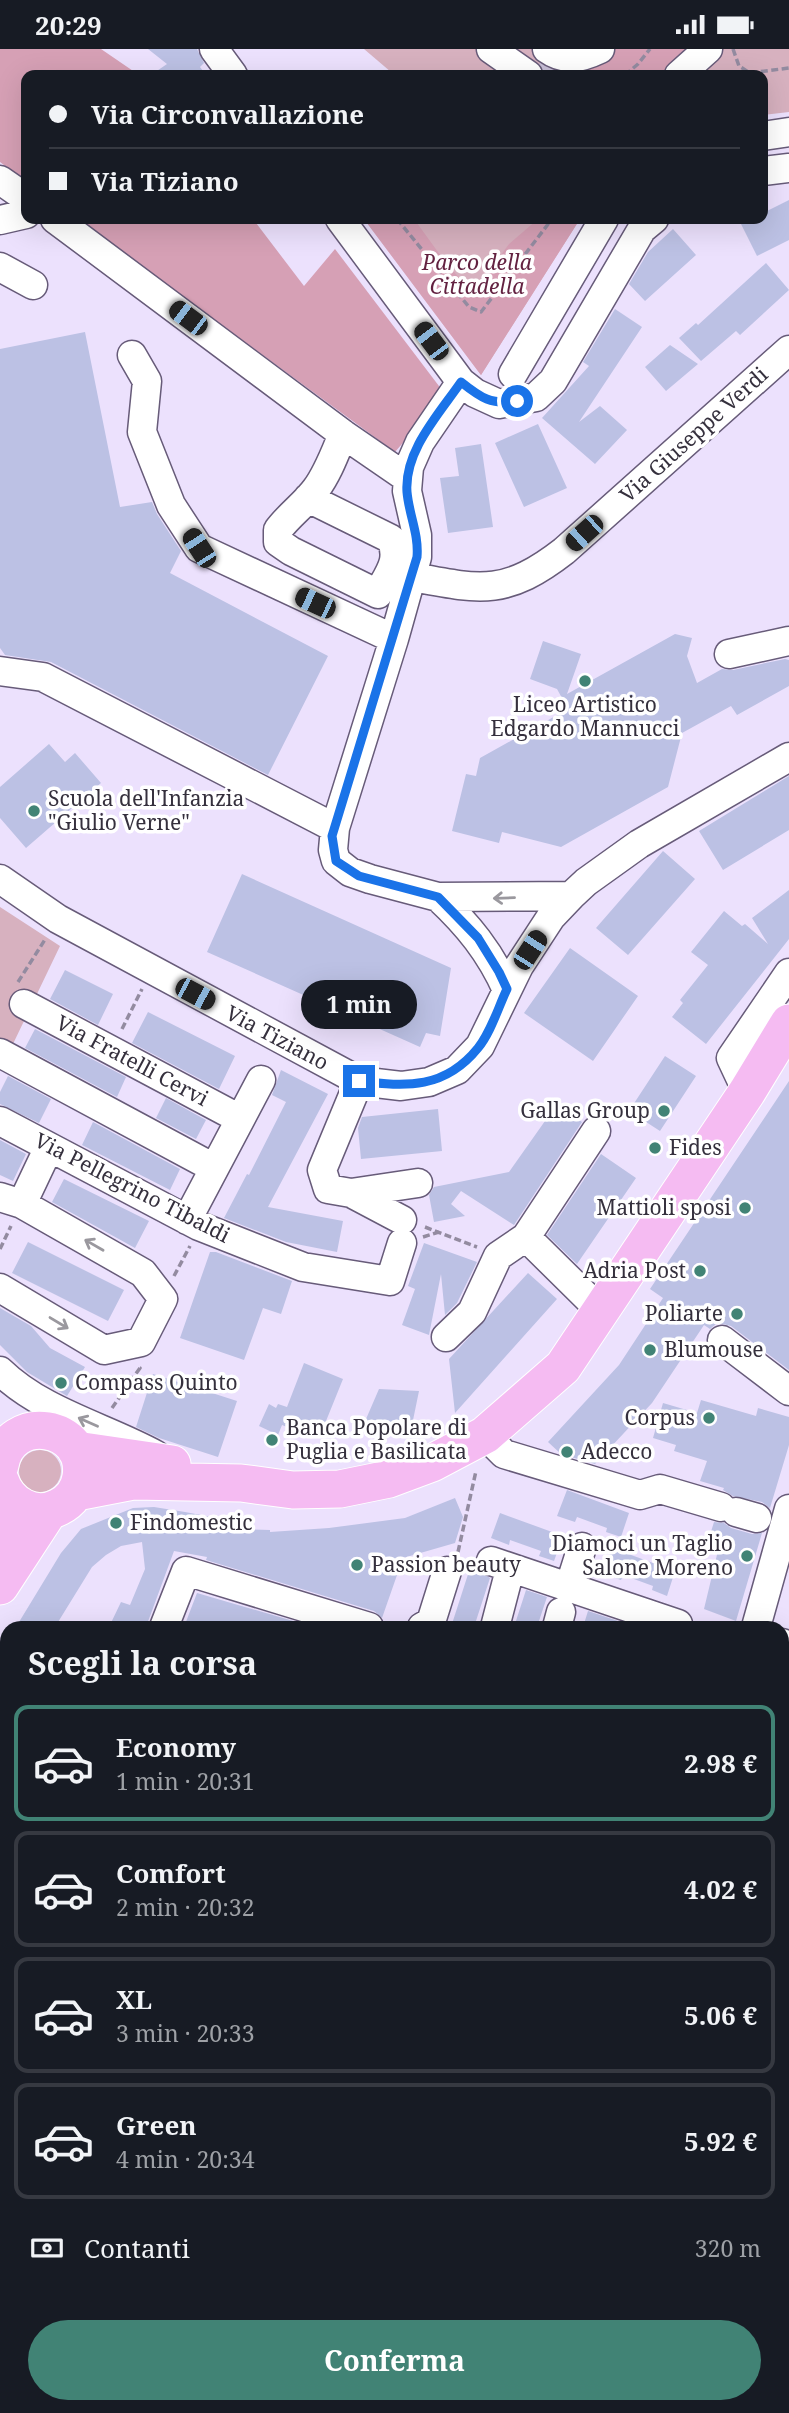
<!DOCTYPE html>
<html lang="it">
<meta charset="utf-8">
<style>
body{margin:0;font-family:"Noto Serif",serif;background:#20242c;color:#f1f3f6;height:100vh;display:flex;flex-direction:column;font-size:26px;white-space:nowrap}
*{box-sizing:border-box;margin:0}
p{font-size:23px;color:#9ea1a6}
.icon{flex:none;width:38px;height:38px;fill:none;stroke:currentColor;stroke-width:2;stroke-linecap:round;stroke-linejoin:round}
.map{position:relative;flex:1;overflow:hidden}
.side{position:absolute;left:0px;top:1572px;width:789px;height:793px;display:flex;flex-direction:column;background:#171b24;border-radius:21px 21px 0 0;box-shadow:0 7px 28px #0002}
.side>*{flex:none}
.top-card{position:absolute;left:21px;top:21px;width:747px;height:154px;border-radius:14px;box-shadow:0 7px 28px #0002;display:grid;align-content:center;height:154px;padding:0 28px;background:#171b24}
.end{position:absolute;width:32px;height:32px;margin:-16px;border:9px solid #1a73e8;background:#fff;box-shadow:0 0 0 4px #fff}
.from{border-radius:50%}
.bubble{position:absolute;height:49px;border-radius:24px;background:#171b24;box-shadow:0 7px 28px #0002;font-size:23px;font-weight:700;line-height:49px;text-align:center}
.car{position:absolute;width:21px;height:42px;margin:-21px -10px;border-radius:9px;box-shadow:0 0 5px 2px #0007;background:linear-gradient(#222 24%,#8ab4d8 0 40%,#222 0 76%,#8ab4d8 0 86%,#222 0)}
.top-card b{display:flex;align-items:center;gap:24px;height:66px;font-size:26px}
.top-card b+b{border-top:2px solid #363941}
.top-card i{width:18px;height:18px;background:#f1f3f6}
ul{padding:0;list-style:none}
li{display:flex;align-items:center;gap:21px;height:116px;margin:0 14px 10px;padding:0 14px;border:4px solid #363941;border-radius:14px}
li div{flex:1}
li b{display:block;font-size:26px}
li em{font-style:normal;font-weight:700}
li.active{border-color:#418375}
li>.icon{width:63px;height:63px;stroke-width:1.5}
h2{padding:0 28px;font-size:32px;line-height:84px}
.pay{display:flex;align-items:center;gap:18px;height:77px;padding:0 28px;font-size:26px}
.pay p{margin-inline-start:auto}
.primary-button{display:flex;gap:14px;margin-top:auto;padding:14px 28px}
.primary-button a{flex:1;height:80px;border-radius:42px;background:#418375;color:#fff;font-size:28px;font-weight:700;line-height:80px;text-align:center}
.status{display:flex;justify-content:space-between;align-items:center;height:49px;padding:0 35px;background:#171b24;direction:ltr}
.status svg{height:19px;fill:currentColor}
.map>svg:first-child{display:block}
.green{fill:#d7b1bf}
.forest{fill:#d6a0b5}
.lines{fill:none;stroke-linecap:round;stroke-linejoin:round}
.stream{stroke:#6e8fb6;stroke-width:6}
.building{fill:#bcc1e4}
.minor-tunnel{stroke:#c7bed7;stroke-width:28;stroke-dasharray:28 14;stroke-linecap:butt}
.minor-casing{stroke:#675b79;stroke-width:31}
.major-casing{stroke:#fff;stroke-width:39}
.path{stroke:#938ba0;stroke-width:3.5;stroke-dasharray:7 3.5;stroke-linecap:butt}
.minor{stroke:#fff;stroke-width:28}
.major{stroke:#f5bbf2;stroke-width:37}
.rail{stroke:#7f778a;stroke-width:5;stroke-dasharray:9 9;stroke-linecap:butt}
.oneway{stroke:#9a989e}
.route{stroke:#1a73e8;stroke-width:9}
.poi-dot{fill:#418375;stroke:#fff;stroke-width:2.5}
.labels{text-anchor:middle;stroke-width:7;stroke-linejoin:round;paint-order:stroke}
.park-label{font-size:21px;font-style:italic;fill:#632241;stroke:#fff}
.street-label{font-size:21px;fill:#35303d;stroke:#fff}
.poi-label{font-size:21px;fill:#35303d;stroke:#fff;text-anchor:start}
</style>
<div class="status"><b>20:29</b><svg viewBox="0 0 49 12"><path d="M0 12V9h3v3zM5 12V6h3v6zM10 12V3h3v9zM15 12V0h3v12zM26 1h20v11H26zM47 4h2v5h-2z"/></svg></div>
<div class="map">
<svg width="789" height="2364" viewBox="0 0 789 2364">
<rect width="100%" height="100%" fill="#ece1fd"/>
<path class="green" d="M364,0H789V63L763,66V26H387L391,23Z
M364,170H580L481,326Z
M0,858L60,897L0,1022Z
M19 1422a21 21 0 1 1 42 0a21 21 0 1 1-42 0Z"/>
<path class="forest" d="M0,0H101L139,26H26V133L0,113Z
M610,0H694L660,26H555L560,15Z
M77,170H253L304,237L335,200L445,345L395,403Z
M364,170H414L446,214L473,244L509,195L538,170H580L481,326Z"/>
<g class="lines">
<path class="stream" d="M782,2149L789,2162"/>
</g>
<path class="building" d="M148,0H197L204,14L200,18L206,26H151L167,15Z
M789,151V191L757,207L741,175L752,170H763V164Z
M673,180L696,206L645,252L629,235L648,203Z
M766,214L789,241L740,286L736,282L701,312L679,289L696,274L698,276Z
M615,260L642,278L579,373L600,357L627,381L595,415L542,369L589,317L583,313Z
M85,283L120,458L152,453L157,465L181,502L170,524L328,607L268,726L51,613L5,606L0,599V300Z
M670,296L698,315L666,342L645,318Z
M538,375L567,439L524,458L495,394Z
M481,395L493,478L448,484L440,429L459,427L455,399Z
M675,585L692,589L687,607L697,634L722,620L733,621L785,610L789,611V637L737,666L731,657L682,684L668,738L561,798L502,783L499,794L452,782L466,725L476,727L480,709L568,660L557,640L530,630L543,592L581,605L567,645Z
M49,695L65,713L75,704L101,734L26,799L0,769V738Z
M789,727V781L723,821L699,782Z
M663,802L695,830L628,906L596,879Z
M242,825L451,919L440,987L426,984L420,998L207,903Z
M789,841V890L706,995L672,968L683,954L680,951L708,916L691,903L724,862L742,877L745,875L768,895L752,869Z
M570,899L638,947L593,1012L524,964Z
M65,921L113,945L98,976L50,950Z
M148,963L235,1007L219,1040L132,994Z
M35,980L126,1028L117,1048L25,999Z
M665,1007L696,1027L660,1082L629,1062Z
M281,1021L328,1045L268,1158L343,1172L337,1203L286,1193L224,1169L247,1125L249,1126L286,1053L272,1046Z
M8,1027L51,1050L39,1074L0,1055V1043Z
M789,1032V1321L731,1277L723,1275H716L710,1280L704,1276L652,1354L595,1415L561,1405L548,1393L619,1316L663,1249L650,1240Z
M166,1049L206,1071L196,1090L156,1069Z
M557,1055L582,1073L514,1176L461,1142L451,1155L465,1167L434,1173L429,1146L434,1138L509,1123Z
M438,1060L442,1102L361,1110L358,1079L362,1068Z
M93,1073L180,1120L170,1141L82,1096Z
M0,1091L26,1105L13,1132L0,1126Z
M601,1105L636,1129L577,1215L547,1186Z
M64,1130L149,1172L135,1199L52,1153Z
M28,1193L124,1241L108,1272L12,1224Z
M424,1194L477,1213L457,1254L445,1266L441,1225L429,1286L402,1276L415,1240L408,1237Z
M210,1203H216L292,1232L281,1265L263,1259L244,1311L180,1289Z
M528,1224L557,1250L455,1364L449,1310Z
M0,1259L31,1277L50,1299L85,1318L67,1347L27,1323L0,1296Z
M304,1314L343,1330L324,1377L320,1375L316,1385L308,1382L306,1386L282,1376L278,1386L259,1377L269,1355L276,1359L278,1355L287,1358Z
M153,1325L237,1352L218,1408L159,1389L136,1378Z
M379,1340L419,1342L412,1376H397L387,1380L363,1377Z
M701,1351L756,1367L758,1359L789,1368V1396L770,1459L762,1453L733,1447L723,1441L724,1439L700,1432L707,1412L674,1402L676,1396L653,1389L663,1354L697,1364Z
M567,1441L629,1464L621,1488L606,1483L607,1479L577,1468L575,1473L557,1467Z
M455,1449L463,1468L455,1494L403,1509L382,1569L374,1562L206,1511L207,1508L174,1502L146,1578H109L121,1553L130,1556L145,1520L142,1493L121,1497L106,1506L92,1518L55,1578H16L61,1504L81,1480L133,1459L154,1458L185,1463L222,1470L218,1479L270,1481V1483L329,1479L405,1469Z
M500,1464L563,1487L554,1512L539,1507L541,1502L510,1491L509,1496L491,1489Z
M714,1473L724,1474L731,1479L752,1485L762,1484L736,1572L704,1560L721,1489L710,1486Z
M612,1499L675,1522L667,1547L652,1541L653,1537L623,1526L621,1531L603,1525Z
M471,1516L490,1529L474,1578H451Z
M526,1541L547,1548L537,1578H514Z
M197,1544L300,1574V1578H184Z
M588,1562L636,1578H583Z"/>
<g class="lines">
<path class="minor-tunnel" d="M540,14L558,26"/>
<g class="minor-casing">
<path id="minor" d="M214,0L233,26
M491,0L528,26
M547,0C565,13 581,9 600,0
M679,26L708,0
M763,87L789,83
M763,122L789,119
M0,131L26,149
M55,170L343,385L407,429
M340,170L461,333L475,344L499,355L536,348L553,332L642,180L654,170
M0,171L26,165
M0,218L33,236
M132,306L147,332L142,383L171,456L199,499L394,590
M513,325L604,170
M461,333L420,393L409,418L407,442L417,486V508L394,590L335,779L333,801L336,812L350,823L370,830L438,848L571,847
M308,449L391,490C401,512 388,525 378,545L291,502L278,493V481C289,466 305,455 316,440C328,424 335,404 343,385
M413,528C481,541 506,547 564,502L789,301
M729,605L789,592
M0,622L43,628L335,779
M0,830L58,870L359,1032L401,1037L429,1033L457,1021L480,997L519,917L551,868L571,847L586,833L639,795L789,708
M438,848C468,876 490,903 507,941
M24,955L240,1070
M0,1004L214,1119
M359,1032L322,1121L328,1140L351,1144L418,1134
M747,1043L731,1009L789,924
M0,1072L199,1177L303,1218L390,1232L402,1194
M596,1082L526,1188L602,1263
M351,1144L402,1171
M0,1148L22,1155L143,1224L163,1250L141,1293L104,1301L0,1239
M22,1155L49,1098
M187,1171L261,1031
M446,1288L472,1263L498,1207L526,1188
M722,1291L789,1342
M0,1322C42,1363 105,1378 156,1406
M485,1386L504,1405L640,1446L660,1440L721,1458
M736,1463L757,1469
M491,1512L678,1575L677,1578
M569,1539L582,1498
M164,1578L186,1522L369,1578
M422,1578L431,1573L447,1522
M495,1578L507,1532
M557,1578L561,1563
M756,1578L789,1460
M782,1594L789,1601
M0,1628L7,1630
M782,1629L789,1620
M0,1751L7,1733
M0,2109L7,2107
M241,2357L257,2364
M558,2357L565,2364
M653,2357L665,2364
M37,2364L48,2357
M378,2364L397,2357L410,2364"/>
</g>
<g class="major-casing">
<path id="major" d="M76,1401L172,1415
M0,1416C9,1362 89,1375 81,1428C79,1441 71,1452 59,1458C34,1471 8,1455 0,1431
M76,1443L133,1432L241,1434L293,1441L340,1440L389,1430L432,1414L485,1386L563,1318L747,1043L789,974
M0,1493L6,1468V1445
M0,1537L49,1462"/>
</g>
<path class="path" d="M733,0L739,17L750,24L789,19
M625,26L638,15L650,0
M397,170L469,258L481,263L552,170
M18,933L46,889
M122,980L142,940
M425,1178L477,1198
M423,1188L439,1183
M0,1200L11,1177
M174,1227L190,1197
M112,1359L140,1319L137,1318
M458,1503L476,1422"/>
<use href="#minor" class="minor"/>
<use href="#major" class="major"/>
<path class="rail" d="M782,1977H789
M0,1986H7"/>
</g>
<defs><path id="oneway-shaft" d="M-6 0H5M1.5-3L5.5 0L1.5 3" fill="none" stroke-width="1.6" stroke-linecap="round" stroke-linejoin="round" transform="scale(1.75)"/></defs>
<g class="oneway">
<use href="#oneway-shaft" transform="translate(504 849) rotate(178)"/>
<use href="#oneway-shaft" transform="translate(94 1196) rotate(-150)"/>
<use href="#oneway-shaft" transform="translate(59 1274) rotate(31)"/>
<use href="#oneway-shaft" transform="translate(88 1373) rotate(-156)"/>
</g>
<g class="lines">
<path class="route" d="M359,1032C407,1038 445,1040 478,999C491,983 498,959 507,940L499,923L478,889L438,848L359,827L336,812L332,787L417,508C419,485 409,466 407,443C404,402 439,365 461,333C481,349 491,356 517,352"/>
</g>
<g class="poi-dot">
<circle cx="585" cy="632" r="7"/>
<circle cx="34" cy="762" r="7"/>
<circle cx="664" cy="1062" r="7"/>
<circle cx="655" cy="1099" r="7"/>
<circle cx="745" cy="1159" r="7"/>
<circle cx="700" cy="1222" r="7"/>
<circle cx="737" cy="1265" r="7"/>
<circle cx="650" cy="1301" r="7"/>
<circle cx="61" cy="1334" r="7"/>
<circle cx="709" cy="1369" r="7"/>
<circle cx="272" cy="1391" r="7"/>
<circle cx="567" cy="1403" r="7"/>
<circle cx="116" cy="1474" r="7"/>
<circle cx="747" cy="1507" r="7"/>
<circle cx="357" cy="1516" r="7"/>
</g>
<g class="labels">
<g class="park-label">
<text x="477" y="221">Parco della<tspan x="477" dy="24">Cittadella</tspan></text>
</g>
<g class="street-label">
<text transform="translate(694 386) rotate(-42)" y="7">Via Giuseppe Verdi</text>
<text transform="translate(277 989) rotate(28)" y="7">Via Tiziano</text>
<text transform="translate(132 1012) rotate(28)" y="7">Via Fratelli Cervi</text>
<text transform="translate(132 1139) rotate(27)" y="7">Via Pellegrino Tibaldi</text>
</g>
<g class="poi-label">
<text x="585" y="663" text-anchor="middle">Liceo Artistico<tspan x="585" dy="24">Edgardo Mannucci</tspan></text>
<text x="48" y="757">Scuola dell'Infanzia<tspan x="48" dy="24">"Giulio Verne"</tspan></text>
<text x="650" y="1069" text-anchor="end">Gallas Group</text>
<text x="669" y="1106">Fides</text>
<text x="731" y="1166" text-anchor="end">Mattioli sposi</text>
<text x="686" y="1229" text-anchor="end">Adria Post</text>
<text x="723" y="1272" text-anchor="end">Poliarte</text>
<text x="664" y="1308">Blumouse</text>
<text x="75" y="1341">Compass Quinto</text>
<text x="695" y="1376" text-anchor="end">Corpus</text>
<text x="286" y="1386">Banca Popolare di<tspan x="286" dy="24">Puglia e Basilicata</tspan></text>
<text x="581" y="1410">Adecco</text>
<text x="130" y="1481">Findomestic</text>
<text x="733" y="1502" text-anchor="end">Diamoci un Taglio<tspan x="733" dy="24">Salone Moreno</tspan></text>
<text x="371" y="1523">Passion beauty</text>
</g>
</g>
</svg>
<i class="end from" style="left:517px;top:352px"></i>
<i class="end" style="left:359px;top:1032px"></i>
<div class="bubble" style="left:301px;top:931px;width:116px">1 min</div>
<i class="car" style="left:188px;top:269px;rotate:307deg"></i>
<i class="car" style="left:431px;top:292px;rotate:323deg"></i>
<i class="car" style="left:584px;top:484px;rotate:228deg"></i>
<i class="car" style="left:199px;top:499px;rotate:327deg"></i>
<i class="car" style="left:315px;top:554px;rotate:295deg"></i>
<i class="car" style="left:530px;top:901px;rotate:33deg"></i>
<i class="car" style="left:195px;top:945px;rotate:118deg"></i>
<div class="top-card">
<b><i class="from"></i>Via Circonvallazione</b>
<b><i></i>Via Tiziano</b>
</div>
<section class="side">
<h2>Scegli la corsa</h2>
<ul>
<li class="active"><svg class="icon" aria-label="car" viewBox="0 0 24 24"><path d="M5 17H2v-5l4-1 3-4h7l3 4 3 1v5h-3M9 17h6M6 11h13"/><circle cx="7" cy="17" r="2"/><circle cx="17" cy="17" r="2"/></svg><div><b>Economy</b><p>1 min · 20:31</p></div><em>2.98 €</em></li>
<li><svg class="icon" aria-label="car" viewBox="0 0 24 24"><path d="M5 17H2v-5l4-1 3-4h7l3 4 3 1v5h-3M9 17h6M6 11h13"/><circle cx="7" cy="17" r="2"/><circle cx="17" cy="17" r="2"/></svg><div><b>Comfort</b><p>2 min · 20:32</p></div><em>4.02 €</em></li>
<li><svg class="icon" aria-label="car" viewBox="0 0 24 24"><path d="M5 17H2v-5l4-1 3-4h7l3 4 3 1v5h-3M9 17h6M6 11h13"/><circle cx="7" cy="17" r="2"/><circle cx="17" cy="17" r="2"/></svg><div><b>XL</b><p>3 min · 20:33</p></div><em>5.06 €</em></li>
<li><svg class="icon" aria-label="car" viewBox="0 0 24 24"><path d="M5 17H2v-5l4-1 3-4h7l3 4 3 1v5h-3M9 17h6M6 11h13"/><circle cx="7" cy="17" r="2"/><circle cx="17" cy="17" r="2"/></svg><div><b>Green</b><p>4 min · 20:34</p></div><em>5.92 €</em></li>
</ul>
<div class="pay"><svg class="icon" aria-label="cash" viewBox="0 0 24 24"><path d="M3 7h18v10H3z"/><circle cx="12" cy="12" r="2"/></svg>Contanti<p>320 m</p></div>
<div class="primary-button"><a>Conferma</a></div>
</section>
</div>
